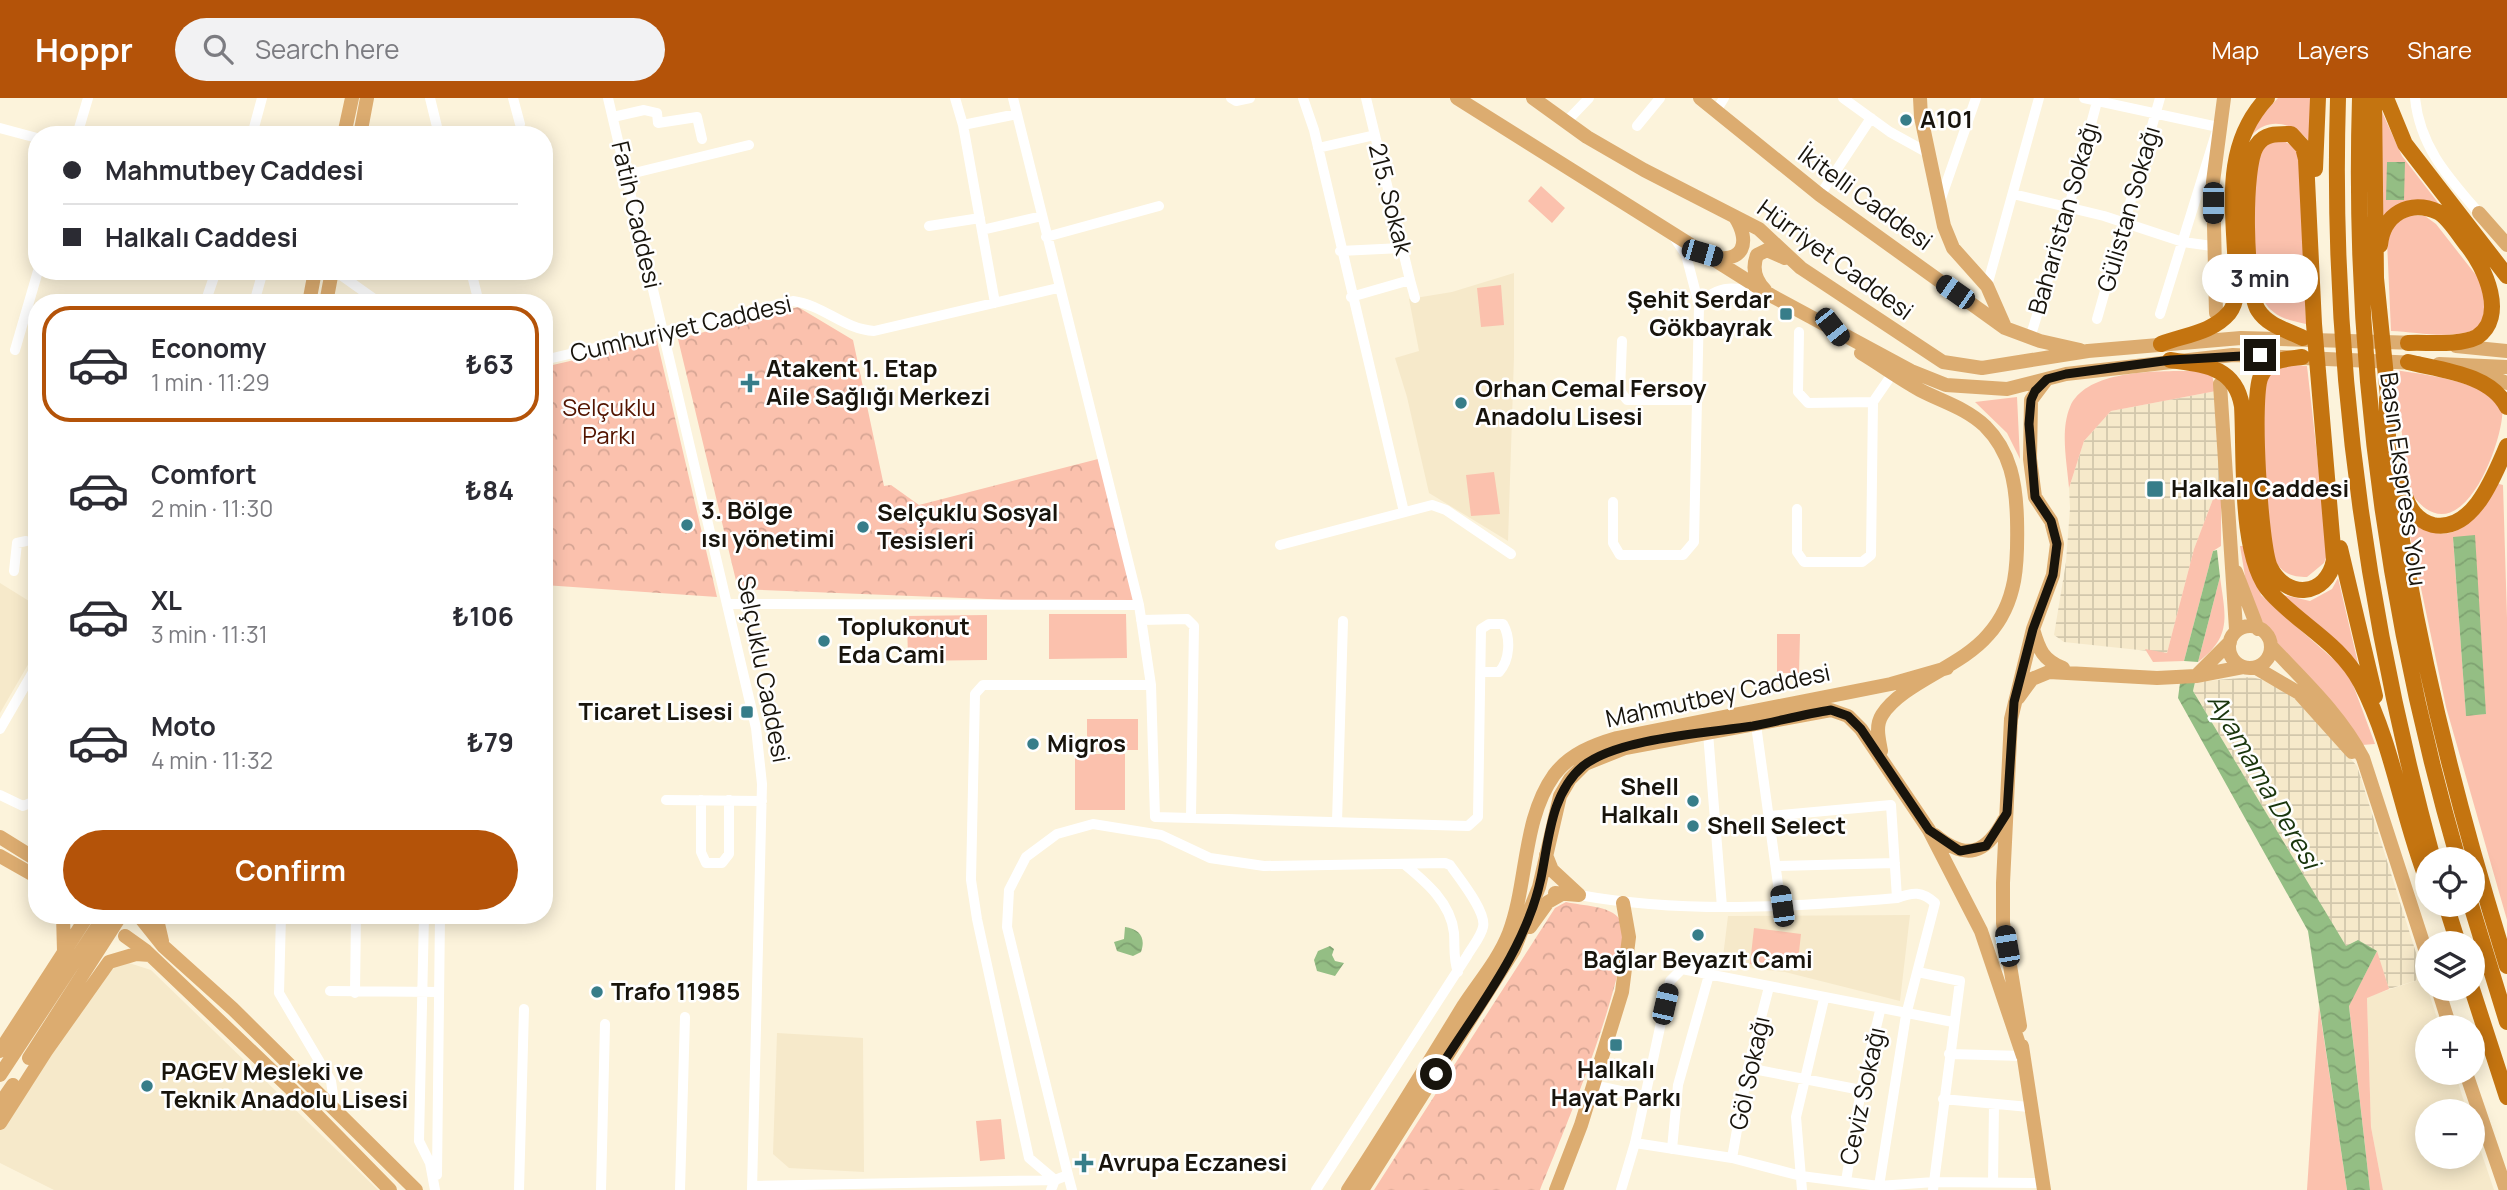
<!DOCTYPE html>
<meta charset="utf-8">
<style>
body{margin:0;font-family:Manrope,sans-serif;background:#f2f2f3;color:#2b2b33;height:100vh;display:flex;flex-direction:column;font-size:26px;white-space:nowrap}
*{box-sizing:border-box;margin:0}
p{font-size:23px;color:#7c7c81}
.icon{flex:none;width:38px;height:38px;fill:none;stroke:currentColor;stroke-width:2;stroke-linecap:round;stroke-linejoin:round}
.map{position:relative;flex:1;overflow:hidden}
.sheet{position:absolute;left:28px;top:196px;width:525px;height:630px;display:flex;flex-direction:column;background:#fff;border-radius:28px;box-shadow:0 4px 18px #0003}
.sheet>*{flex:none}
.hud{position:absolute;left:28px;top:28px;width:525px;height:154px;border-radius:28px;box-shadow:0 4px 18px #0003;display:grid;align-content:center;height:154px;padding:0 35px;background:#fff}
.controls{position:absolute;left:2415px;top:749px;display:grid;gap:14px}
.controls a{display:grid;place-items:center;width:70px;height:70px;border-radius:50%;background:#fff;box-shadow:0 4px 18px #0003;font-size:35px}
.end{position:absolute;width:32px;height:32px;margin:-16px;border:9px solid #18140c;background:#fff;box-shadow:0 0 0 4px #fff}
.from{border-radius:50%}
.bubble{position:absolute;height:49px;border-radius:24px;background:#fff;box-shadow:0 4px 18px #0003;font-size:23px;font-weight:700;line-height:49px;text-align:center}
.car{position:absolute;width:21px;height:42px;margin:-21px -10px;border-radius:9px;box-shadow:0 0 5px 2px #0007;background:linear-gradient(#222 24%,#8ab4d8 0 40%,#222 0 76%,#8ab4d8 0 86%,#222 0)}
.hud b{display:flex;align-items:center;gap:24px;height:66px;font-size:26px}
.hud b+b{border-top:2px solid #e1e1e2}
.hud i{width:18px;height:18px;background:#2b2b33}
ul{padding:12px 0 0;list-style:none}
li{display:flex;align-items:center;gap:21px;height:116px;margin:0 14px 10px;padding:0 21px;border:4px solid transparent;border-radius:28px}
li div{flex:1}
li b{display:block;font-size:26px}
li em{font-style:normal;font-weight:700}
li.current{border-color:#b45309}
li>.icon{width:63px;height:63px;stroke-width:1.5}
.primary-button{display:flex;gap:14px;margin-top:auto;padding:14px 35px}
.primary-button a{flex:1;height:80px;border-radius:42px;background:#b45309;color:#fff;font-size:28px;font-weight:700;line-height:80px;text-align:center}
header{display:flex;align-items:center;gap:42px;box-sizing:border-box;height:98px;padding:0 35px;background:#b45309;color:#fff}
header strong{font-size:33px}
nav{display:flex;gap:38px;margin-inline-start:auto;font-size:24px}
.search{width:490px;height:63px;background:#f2f2f3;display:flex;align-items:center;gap:18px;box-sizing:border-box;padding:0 24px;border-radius:38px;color:#7c7c81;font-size:26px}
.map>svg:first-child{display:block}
.built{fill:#f6e9ca}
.industrial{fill:url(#industrial-grid)}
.green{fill:#fbc1ad;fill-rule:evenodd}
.park{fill:url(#park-crowns)}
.water{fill:url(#water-waves)}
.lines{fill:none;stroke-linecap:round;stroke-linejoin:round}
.minor{stroke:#fff;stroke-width:10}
.major{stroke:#dcac70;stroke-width:14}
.highway{stroke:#c47410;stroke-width:16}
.route{stroke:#18140c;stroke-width:9}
.poi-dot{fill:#377d89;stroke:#fff;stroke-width:2.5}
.labels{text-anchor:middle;stroke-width:5;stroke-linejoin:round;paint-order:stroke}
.poi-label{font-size:24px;font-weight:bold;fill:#18140c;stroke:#fff;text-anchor:start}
.street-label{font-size:24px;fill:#18140c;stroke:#fff}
.park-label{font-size:24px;fill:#531400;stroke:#fff}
.water-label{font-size:26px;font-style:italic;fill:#1a360d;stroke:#fff}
</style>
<header>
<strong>Hoppr</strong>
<div class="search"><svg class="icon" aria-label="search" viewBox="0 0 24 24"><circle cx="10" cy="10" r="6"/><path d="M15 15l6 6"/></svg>Search here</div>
<nav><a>Map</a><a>Layers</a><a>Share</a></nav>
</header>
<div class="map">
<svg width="2507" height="1092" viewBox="0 0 2507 1092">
<defs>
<pattern id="industrial-grid" width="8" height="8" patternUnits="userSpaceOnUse" patternTransform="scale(1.75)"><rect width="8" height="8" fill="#f6e9ca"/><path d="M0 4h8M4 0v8" fill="none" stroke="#d2c7ac"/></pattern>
<pattern id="park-crowns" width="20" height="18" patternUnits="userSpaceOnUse" patternTransform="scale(1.75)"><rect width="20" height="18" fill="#fbc1ad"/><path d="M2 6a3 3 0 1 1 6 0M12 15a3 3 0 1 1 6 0" fill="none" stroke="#d6a594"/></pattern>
<pattern id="water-waves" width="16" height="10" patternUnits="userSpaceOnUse" patternTransform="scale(1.75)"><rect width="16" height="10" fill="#94be84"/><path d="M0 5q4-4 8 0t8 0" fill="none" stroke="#7fa271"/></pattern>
</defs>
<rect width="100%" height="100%" fill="#fcf3db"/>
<path class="built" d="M1514,175V259L1508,443L1429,395L1407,299L1395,260L1419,253L1409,201L1452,194Z
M0,485L37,508V551L0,615Z
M1910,817L1900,903L1785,874L1722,867L1728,818Z
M109,864L129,865L151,872L378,1092H54L0,1065V1024Z
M2424,880L2440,929H2427V975H2455L2467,1013H2427V1059H2473V1030L2494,1092H2383L2371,1029L2367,899Z
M777,935L863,940L864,1074L789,1070L773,1056Z"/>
<path class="industrial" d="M2216,293L2221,380L2194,451L2167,555L2064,544L2054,537L2066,464L2070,410L2069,390L2084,343L2111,313Z
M2251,579L2273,584L2304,608L2357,668L2424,880L2389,891L2376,853L2346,849L2193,593L2195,584Z"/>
<path class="green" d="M2278,0H2312L2310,45C2297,26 2269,17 2252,37L2254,26Z
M2380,14H2382L2402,58L2446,115L2433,106L2378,130Z
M2284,43L2294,49L2301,61L2306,226C2278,221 2264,213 2257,185C2256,156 2245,71 2263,50C2268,44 2277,44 2284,43Z
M1541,88L1565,110L1552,125L1528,103Z
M2412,117L2425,118L2436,126L2490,195L2484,227C2458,244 2420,234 2391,233L2387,143L2395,125Z
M1501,187L1504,227L1481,229L1477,190Z
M2280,266L2307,268L2328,454L2324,465L2307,479C2296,479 2285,477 2278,467C2260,441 2265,324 2264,288L2269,275Z
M2394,272C2423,276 2486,283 2502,310C2507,332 2461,471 2409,392Z
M2211,273L2216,293L2111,313L2084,343L2069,390C2067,365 2060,333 2070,309C2088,267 2173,274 2211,273Z
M2017,299L2020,361L2007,335L1975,304Z
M1494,374L1500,416L1471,418L1466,377Z
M2221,380V448L2213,453L2184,563L2153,564L2145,551L2167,555L2194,451Z
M2495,385L2503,387L2507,520V822L2446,609L2406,419C2450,456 2474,426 2495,385ZM2453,440L2486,615L2485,616L2466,617Z
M2240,448H2244L2261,497L2340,567L2352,584L2375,646L2362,647L2335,610L2273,540L2257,515L2247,490Z
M2220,479C2225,517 2233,538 2198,564Z
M2338,480L2358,565L2279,496L2310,503L2332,491Z
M1126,516L1127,560L1049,561V516Z
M987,517V562L908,563L907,518Z
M1777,536H1800L1799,575H1777Z
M1087,621H1138V652H1087Z
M1075,656H1125V712H1075Z
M1754,830L1801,836L1797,872L1750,866Z
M2377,853L2389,891L2367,900L2371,1029L2383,1092H2370L2349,907Z
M2319,908L2347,1092H2307Z
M1001,1021L1005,1061L980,1063L976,1023Z"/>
<path class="park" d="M798,209L853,242L884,388L891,387L919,407L1102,360L1139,507L738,491L678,241Z
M657,243L717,499L544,487V269Z
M1566,804C1582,808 1611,807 1620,822C1640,855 1557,1050 1540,1092H1374L1555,810Z"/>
<path class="water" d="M2387,64H2405L2404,102H2386Z
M2475,437L2486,616L2466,618L2453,439Z
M2217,452L2220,479L2198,564L2184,563L2213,453Z
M2195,584L2193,593L2346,848L2358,842L2377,853L2349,908L2370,1092H2347L2308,833L2178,600L2180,585Z
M1125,829C1140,831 1146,840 1141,854L1133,858L1117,853L1114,844L1124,841Z
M1330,848L1334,851L1332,857L1335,863L1344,865L1335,878L1317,873L1314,862L1318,853Z"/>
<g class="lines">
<path class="minor" d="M430,0L439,37
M513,0L520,26
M608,0L756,630L762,686L752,1092
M955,0L963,27L995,205
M1013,0L1139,507L1151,587L1155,719L1468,728L1478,719L1481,531L1489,526H1503C1511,540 1510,562 1499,574H1481
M1231,0L1236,3L1250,0
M1303,0L1314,32L1404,414
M1843,0L1890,34L1928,55
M2084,0L2218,29L2160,216
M2415,0C2420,49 2448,79 2479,115
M1716,13L1724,0
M613,19L644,12L657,15L658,25L697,19L702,41
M1566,24L1589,0
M963,27L1017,16
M1637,28L1660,0
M0,30L37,40
M77,37L88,0
M252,37L262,0
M1318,50L1375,37
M626,77L749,47
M2013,96L2104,118L2183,144L2212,148
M1820,97L1871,20
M1939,106L1976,0
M929,128L980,120
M982,132L1042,118
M1046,139L1159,108
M1340,153L1402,150
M335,173L380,205
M471,173L477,197
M1410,182L1415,200
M1987,188L2039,0
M1351,199L1410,182L1366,0
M205,205L216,173
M254,205L263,173
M1699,207C1718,185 1737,189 1763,196
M2097,221L2160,0
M1799,234L1798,294L1808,305L1873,304L1893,275
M2030,240L2060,142L2098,0
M1622,243L1620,293L1627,302H1697
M15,252L38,173
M544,262L793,203C824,207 843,231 874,233L1058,190
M1613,404V445L1620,457H1683L1694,444L1699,207L1686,157L1674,139
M1797,411V454L1804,464H1862L1871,457L1873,304
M1280,447L1432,407L1446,412L1511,456
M14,473L17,445L26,443
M728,506L1139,507
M1141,522L1187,521L1194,528L1191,719
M1756,627L1781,808
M0,631L37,567
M1708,635L1722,809
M0,697L23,708L37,702
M666,702L762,703
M701,702V754L706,765H722L729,756V702
M1770,718L1891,707L1897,800
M1337,724L1343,523
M1404,766C1426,784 1451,805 1454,835C1455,849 1453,861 1458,874
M1776,768L1895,765
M1579,797C1684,816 1792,809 1897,800C1913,794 1922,793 1935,805L1906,917L1879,1088
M281,817L279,895L331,983L335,1011
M424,817L419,1043L430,1065L435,1092
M1918,874L1960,883L1933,1092
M330,893L439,894
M355,895L356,817
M1949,956L2023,958
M1748,970L1861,992
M1593,987L1644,998
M1943,1001L2029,1009
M1635,1045L1732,1060L1801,1078L1879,1088L1934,1084L2043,1085
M1672,1051L1678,987L1709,877
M1732,1060L1748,970L1769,889
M437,1077L440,817
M1068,1077L1007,829L1009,792L1026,759L1057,736L1093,726L1161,737L1210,760L1264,768L1445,765L1450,767C1459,780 1487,814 1483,829C1481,839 1472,849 1467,858L1316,1092
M1846,1083L1861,992L1880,913
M1993,1085L1994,1006
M752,1088L1055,1082L1051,1092
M519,1092L524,911
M601,1092L605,926
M680,1092L685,919
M1072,1092L1068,1077L1055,1082L1029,1060L977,821L971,782L975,596L983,587H1151
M1621,1092L1635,1045L1670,883L1682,871L1953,924
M1802,1092L1796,1019L1824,901"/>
<path class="major" d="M1457,0L1772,198L1911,273L1946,287L2007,291L2066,276L2233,257L2418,265
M1533,0L1587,39L1644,72L1759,131L1801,170L1943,264L1982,270L2088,253L2241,240L2419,245
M1700,0L1820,97L2005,230L2040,243L2080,252
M1920,0L1921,19L1944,128L1953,150L1987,188L2005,229
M344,37L352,0
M360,37L367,0
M2479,115L2507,147
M1710,158C1744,167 1751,144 1735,119
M1765,192C1755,182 1752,170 1757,157L1767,152L1785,160
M309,205L315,173
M326,205L332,173
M2216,215L2213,84L2224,0
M2456,248L2507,253
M1861,255C1881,267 1900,281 1920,292C1943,304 1966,310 1985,328C2011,354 2016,386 2017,421C2018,463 2018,504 1988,537C1961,569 1902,585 1882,617C1875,628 1879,641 1881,653
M2439,266L2507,269
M2473,272L2507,285
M2220,286L2236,531
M2236,474L2258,531
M2229 549a21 21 0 1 1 42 0a21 21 0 1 1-42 0Z
M2033,531C2039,552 2043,562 2063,570
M2271,548C2304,583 2340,616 2363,660L2427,857
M2258,571L2299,595L2352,654
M2197,577L2230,544
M2018,600L2032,581L2049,574L2157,580L2196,578L2243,569
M1935,737C1966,763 1986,756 2004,722
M0,739L37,762
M1546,757L1552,772L1579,797
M0,758L37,779
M1555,795L1579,797
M63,817L64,853
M156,817L162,843
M139,818L163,848L233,911L416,1092
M1530,829L1548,804L1562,796
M125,838L146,853L291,991L390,1092
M2438,891L2450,929
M2020,928L2003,825V785L2011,621L2033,531L2053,477L2057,446L2051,423L2035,399L2030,361L2031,302L2046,282
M2022,948L2044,1092
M0,953L88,817
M29,960L121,817
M2466,975L2506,1092
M0,977L105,817
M0,1006L13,987
M0,1025L46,953L109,864L136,856L150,857
M1348,1092C1388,1031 1426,969 1464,907C1479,884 1499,861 1509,835C1528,785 1522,722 1554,677C1570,656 1593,647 1617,640L1891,586L1947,570
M1362,1092L1514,852L1539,789L1560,698L1570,681L1585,666L1625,650L1831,612L1848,618L1861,631L1929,732L1981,833L2023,958
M1556,1092L1581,1027L1622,894L1629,839L1623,805"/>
<path class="highway" d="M2338,0C2330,258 2365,512 2433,761
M2360,0C2352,259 2386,513 2458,761
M2374,0L2376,180L2389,308
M2386,0L2405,46L2507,178
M2315,71L2318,0
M2380,147C2383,116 2410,101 2438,114C2449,120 2458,136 2466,146C2486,170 2507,219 2477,239C2458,248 2429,244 2408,245
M2161,246C2184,237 2212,235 2229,215C2238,204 2237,187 2236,174C2234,112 2221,49 2267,0
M2302,259C2286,261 2269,261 2261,278C2251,298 2260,448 2270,469C2286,502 2327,499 2334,462L2314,226L2306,61L2303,49L2291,36C2278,36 2265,35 2257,47C2242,68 2245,190 2258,212C2268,228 2287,232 2303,240
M2170,262C2204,267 2235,268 2242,308C2245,356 2238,460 2271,495C2300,527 2340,545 2361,585C2393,647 2402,718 2427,782
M2408,264C2440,272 2491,276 2507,309
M2387,301C2386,357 2397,415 2407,470C2431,605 2466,737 2507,868
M2401,386C2406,404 2413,422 2433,427C2473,435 2494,378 2507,348
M2340,450L2375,598
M2446,807L2458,845
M2471,807L2507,924
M2472,891L2507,999"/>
</g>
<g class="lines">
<path class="route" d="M1436,976C1474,915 1526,852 1541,780C1549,741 1551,695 1583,668C1618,640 1708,635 1753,628C1779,623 1805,616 1831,612L1848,618L1861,631L1929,732L1960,753L1986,748L2007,715L2014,604L2033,531L2053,477L2057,446L2051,423L2035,399L2029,326L2031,302L2035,293L2047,281L2066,276L2171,262L2260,257"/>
</g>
<g class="poi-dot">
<circle cx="1906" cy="22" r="7"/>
<rect x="1779" y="209" width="14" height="14" rx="3.5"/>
<path d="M746.5 274.5h7v7h7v7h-7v7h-7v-7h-7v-7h7z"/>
<circle cx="1461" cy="305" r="7"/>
<rect x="2146" y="382" width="18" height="18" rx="3.5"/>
<circle cx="687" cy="427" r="7"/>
<circle cx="863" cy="429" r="7"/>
<circle cx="824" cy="543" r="7"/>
<rect x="740" y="607" width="14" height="14" rx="3.5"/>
<circle cx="1033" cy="646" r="7"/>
<circle cx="1693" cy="703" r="7"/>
<circle cx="1693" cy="728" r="7"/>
<circle cx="1698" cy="837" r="7"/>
<circle cx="597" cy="894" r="7"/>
<rect x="1609" y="940" width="14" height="14" rx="3.5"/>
<circle cx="147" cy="988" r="7"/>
<path d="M1080.5 1054.5h7v7h7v7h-7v7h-7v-7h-7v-7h7z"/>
</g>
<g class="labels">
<g class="poi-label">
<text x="1920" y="30">A101</text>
<text x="1772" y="210" text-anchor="end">Şehit Serdar<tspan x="1772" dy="28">Gökbayrak</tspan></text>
<text x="766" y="279">Atakent 1. Etap<tspan x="766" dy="28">Aile Sağlığı Merkezi</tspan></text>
<text x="1475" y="299">Orhan Cemal Fersoy<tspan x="1475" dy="28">Anadolu Lisesi</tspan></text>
<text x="2171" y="399">Halkalı Caddesi</text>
<text x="701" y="421">3. Bölge<tspan x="701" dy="28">ısı yönetimi</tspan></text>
<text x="877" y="423">Selçuklu Sosyal<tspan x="877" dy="28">Tesisleri</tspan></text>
<text x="838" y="537">Toplukonut<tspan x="838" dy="28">Eda Cami</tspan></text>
<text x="733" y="622" text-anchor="end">Ticaret Lisesi</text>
<text x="1047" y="654">Migros</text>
<text x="1679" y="697" text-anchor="end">Shell<tspan x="1679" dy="28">Halkalı</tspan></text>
<text x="1707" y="736">Shell Select</text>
<text x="1698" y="870" text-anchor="middle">Bağlar Beyazıt Cami</text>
<text x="611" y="902">Trafo 11985</text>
<text x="1616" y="980" text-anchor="middle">Halkalı<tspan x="1616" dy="28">Hayat Parkı</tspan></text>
<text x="161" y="982">PAGEV Mesleki ve<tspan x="161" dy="28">Teknik Anadolu Lisesi</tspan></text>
<text x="1098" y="1073">Avrupa Eczanesi</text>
</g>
<g class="street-label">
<text transform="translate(1865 100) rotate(36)" y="8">İkitelli Caddesi</text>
<text transform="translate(1390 101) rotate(76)" y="8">215. Sokak</text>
<text transform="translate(2129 111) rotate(-74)" y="8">Gülistan Sokağı</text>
<text transform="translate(636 117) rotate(77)" y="8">Fatih Caddesi</text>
<text transform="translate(2064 120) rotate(-74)" y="8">Baharistan Sokağı</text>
<text transform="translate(1835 162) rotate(36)" y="8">Hürriyet Caddesi</text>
<text transform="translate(681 231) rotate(-13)" y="8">Cumhuriyet Caddesi</text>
<text transform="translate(2403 381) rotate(82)" y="8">Basın Ekspress Yolu</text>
<text transform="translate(763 571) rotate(79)" y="8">Selçuklu Caddesi</text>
<text transform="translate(1718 598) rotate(-12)" y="8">Mahmutbey Caddesi</text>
<text transform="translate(1750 975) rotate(-78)" y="8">Göl Sokağı</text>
<text transform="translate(1863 998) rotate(-78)" y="8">Ceviz Sokağı</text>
</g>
<g class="park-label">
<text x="609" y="318">Selçuklu<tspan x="609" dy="28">Parkı</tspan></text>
</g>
<g class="water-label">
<text transform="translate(2264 683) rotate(60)" y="9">Ayamama Deresi</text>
</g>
</g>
</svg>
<div class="controls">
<a><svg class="icon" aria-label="locate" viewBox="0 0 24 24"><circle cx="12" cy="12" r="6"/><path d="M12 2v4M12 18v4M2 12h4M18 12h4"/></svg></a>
<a><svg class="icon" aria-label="layers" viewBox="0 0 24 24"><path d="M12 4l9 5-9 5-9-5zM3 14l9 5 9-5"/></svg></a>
<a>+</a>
<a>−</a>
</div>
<i class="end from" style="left:1436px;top:976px"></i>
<i class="end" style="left:2260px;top:257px"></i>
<div class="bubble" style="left:2202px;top:156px;width:116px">3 min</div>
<i class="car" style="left:2213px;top:105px;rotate:180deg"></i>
<i class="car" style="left:1702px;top:155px;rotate:106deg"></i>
<i class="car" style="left:1955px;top:194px;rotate:305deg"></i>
<i class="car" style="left:1832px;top:229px;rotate:142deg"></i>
<i class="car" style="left:1782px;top:808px;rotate:352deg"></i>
<i class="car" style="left:2007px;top:848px;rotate:350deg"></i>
<i class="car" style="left:1665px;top:906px;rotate:13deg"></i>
<div class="hud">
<b><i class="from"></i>Mahmutbey Caddesi</b>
<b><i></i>Halkalı Caddesi</b>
</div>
<section class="sheet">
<ul>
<li class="current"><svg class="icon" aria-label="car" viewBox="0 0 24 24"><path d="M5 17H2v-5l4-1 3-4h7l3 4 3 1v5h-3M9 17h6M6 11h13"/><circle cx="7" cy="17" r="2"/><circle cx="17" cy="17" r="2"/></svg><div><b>Economy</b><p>1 min · 11:29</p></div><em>₺63</em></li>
<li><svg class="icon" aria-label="car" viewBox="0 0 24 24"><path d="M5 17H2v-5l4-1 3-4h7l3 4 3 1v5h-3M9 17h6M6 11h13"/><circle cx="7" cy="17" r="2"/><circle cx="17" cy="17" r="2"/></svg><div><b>Comfort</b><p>2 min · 11:30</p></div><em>₺84</em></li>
<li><svg class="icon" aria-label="car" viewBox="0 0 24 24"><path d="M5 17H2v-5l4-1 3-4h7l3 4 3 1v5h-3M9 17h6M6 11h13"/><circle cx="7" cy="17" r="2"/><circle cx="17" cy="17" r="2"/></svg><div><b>XL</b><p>3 min · 11:31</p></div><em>₺106</em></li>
<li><svg class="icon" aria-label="car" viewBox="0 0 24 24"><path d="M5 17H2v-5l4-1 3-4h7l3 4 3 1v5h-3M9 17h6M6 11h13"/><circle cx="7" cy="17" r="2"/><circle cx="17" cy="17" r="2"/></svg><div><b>Moto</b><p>4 min · 11:32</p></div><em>₺79</em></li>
</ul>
<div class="primary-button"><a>Confirm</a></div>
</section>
</div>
